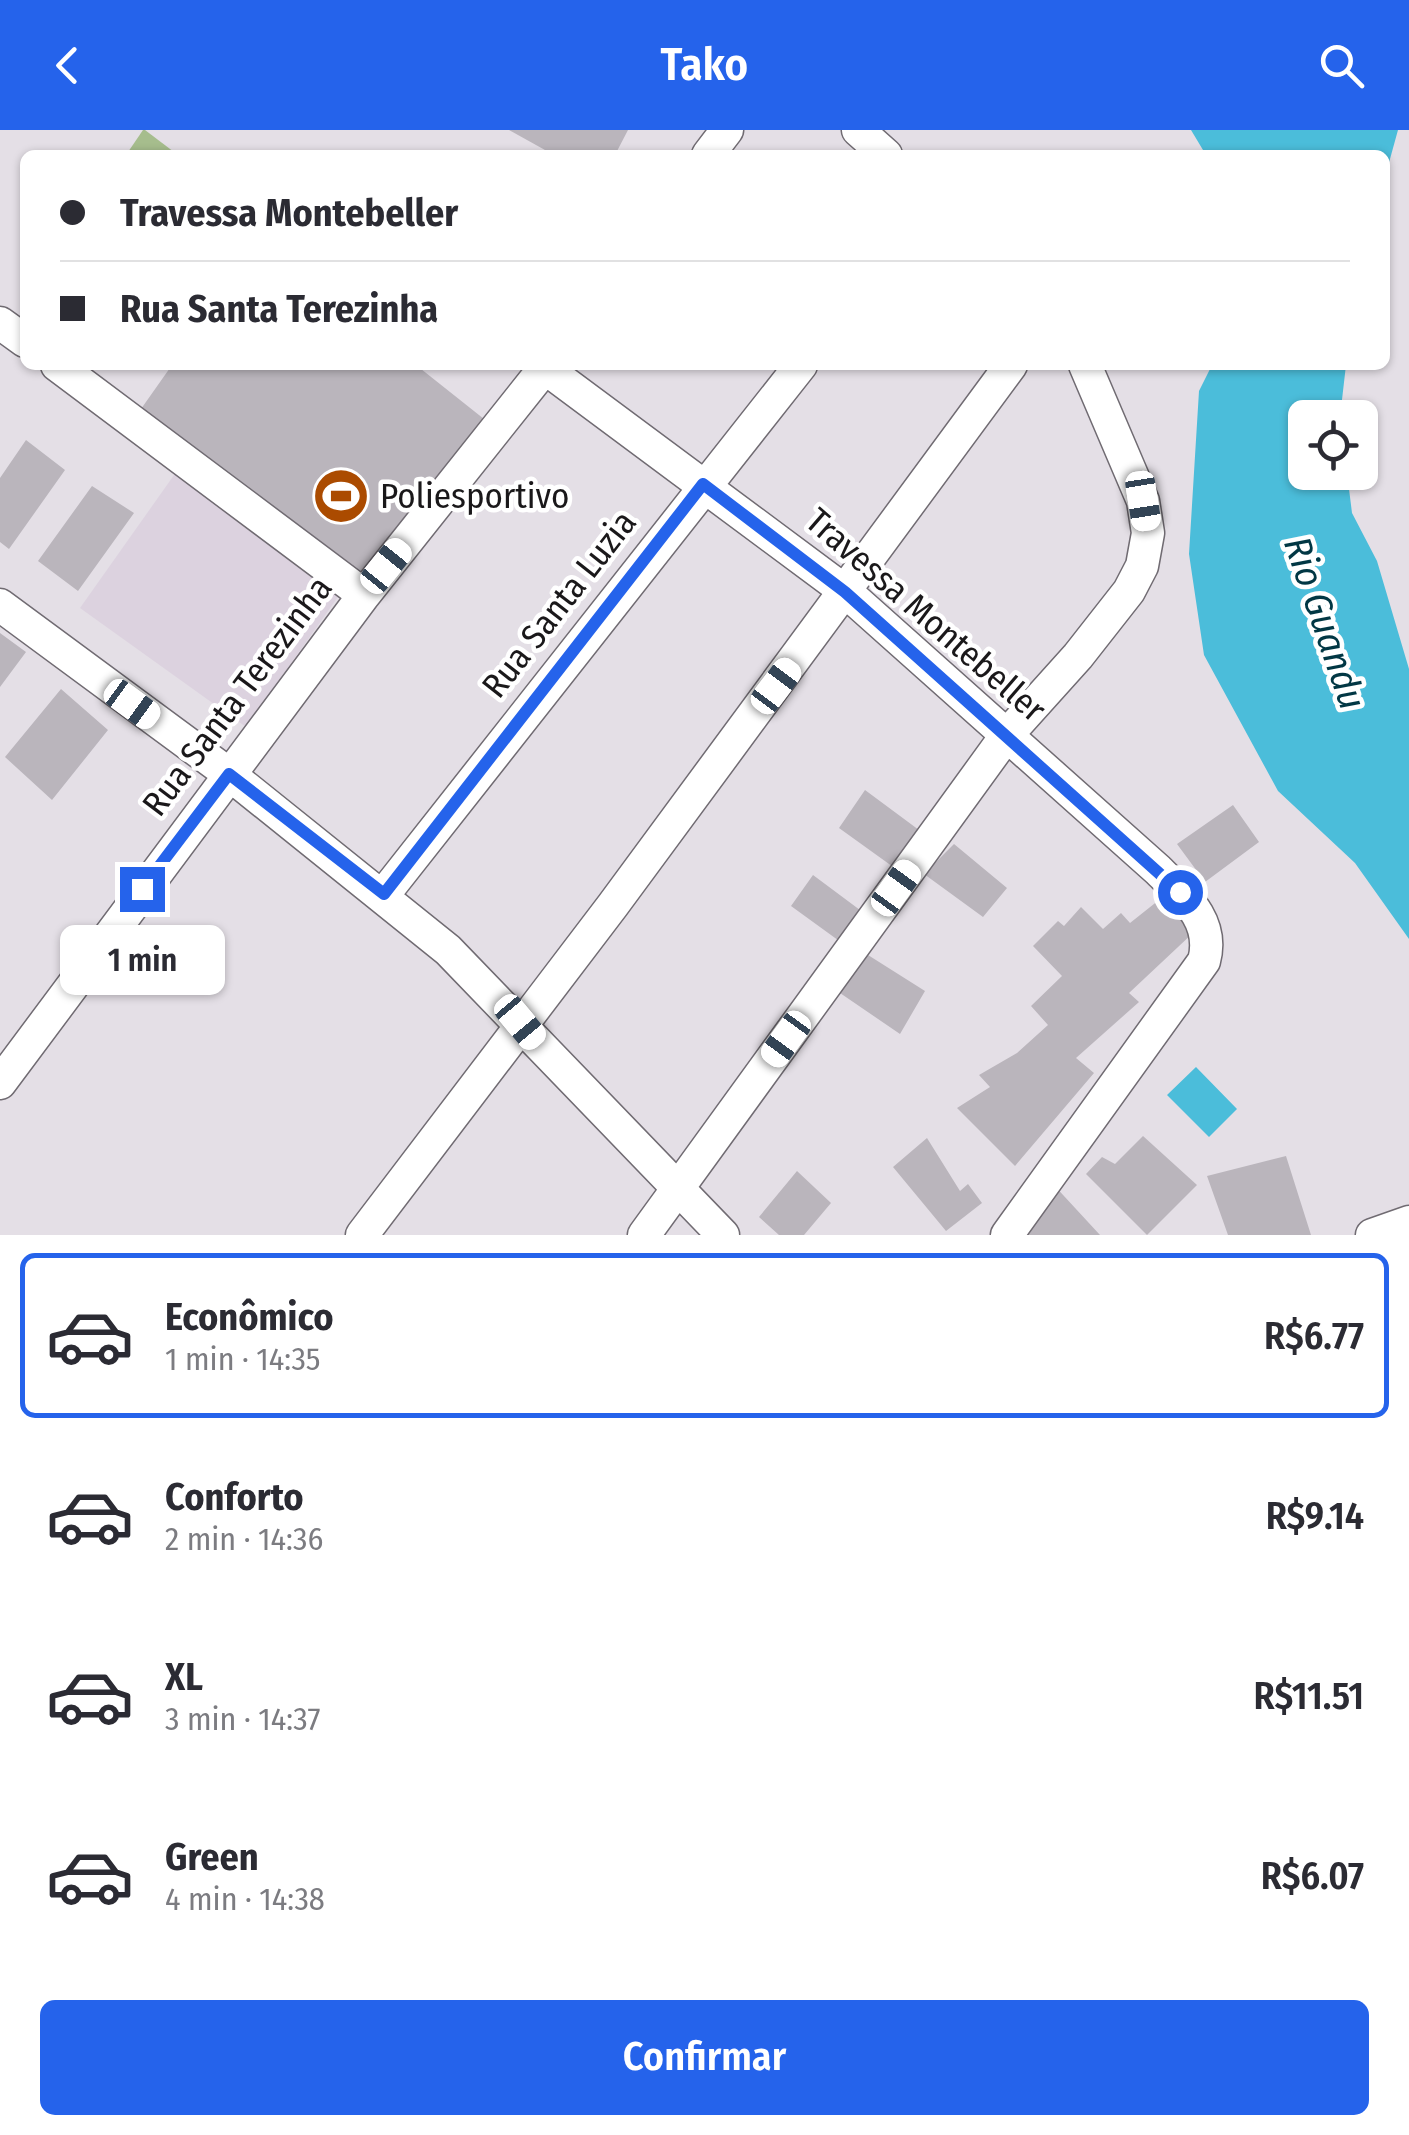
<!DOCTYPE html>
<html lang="pt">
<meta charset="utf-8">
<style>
body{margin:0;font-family:"Fira Sans Condensed",sans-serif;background:#f7f7f7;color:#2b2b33;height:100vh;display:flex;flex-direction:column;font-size:38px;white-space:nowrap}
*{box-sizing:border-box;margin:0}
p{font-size:32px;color:#7c7c81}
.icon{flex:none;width:55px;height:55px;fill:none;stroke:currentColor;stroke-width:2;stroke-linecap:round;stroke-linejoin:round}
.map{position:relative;height:1105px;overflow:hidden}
.sheet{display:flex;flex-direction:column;background:#fff;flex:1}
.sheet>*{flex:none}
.banner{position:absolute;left:20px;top:20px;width:1370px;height:220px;border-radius:15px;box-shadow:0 2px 8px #0004;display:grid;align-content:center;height:220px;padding:0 40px;background:#fff}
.fabs{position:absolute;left:1288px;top:270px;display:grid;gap:20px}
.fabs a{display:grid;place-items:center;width:90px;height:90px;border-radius:15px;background:#fff;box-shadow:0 2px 8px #0004;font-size:50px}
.end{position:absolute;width:45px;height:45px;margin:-22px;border:12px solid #2563eb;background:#fff;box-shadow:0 0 0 5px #fff}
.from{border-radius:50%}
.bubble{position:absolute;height:70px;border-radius:15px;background:#fff;box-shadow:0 2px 8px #0004;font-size:32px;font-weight:600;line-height:70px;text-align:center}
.car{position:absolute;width:30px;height:60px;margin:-30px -15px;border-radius:12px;box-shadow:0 0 8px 2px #0007;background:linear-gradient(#fff 24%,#345 0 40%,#fff 0 76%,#345 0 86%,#fff 0)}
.banner b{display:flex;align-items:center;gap:35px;height:95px;font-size:38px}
.banner b+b{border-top:2px solid #e1e1e2}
.banner i{width:25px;height:25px;background:#2b2b33}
ul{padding:18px 0 0;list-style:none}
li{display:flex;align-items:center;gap:30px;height:165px;margin:0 20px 15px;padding:0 20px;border:5px solid transparent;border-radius:15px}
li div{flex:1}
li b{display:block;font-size:38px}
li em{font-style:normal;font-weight:600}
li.on{border-color:#2563eb}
li>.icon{width:90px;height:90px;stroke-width:1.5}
.action{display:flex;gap:20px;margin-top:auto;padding:20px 40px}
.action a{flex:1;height:115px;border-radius:15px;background:#2563eb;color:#fff;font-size:40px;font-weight:600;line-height:115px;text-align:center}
header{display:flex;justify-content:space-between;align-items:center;height:130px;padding:0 40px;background:#2563eb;color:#fff;font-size:45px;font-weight:600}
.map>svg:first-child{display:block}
.built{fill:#dcd2df}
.green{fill:#a6bd8d}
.water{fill:#4bbdda}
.building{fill:#bab5bc}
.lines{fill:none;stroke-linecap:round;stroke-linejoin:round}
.minor-casing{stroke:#706b72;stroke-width:35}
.minor{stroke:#fff;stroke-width:32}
.route{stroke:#2563eb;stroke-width:12}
.labels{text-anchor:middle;stroke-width:9;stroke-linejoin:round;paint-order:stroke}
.poi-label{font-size:35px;fill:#1a181a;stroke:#fff;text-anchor:start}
.street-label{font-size:35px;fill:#1a181a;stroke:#fff}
.water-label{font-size:38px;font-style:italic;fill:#013744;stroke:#fff}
</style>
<header><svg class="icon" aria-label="back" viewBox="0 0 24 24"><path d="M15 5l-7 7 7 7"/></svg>Tako<svg class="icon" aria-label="search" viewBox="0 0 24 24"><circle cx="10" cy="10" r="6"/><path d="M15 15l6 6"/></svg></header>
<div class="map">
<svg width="1409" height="1105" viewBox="0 0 1409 1105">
<rect width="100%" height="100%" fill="#e4dfe6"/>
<path class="built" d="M179,338L345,457L246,597L80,478Z"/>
<path class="green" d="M143,0H145L178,25H126Z"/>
<path class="water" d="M1191,0H1398L1385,47V25H1206Z
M1212,235H1346L1340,287L1305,288V342L1347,343L1352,383L1377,431L1409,539V809L1355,733L1278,661L1204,525L1189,424L1199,261Z
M1196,937L1237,979L1209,1007L1167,965Z"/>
<path class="building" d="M509,0H628L615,25H554Z
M172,235H416L484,289L364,443L141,279Z
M26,310L65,340L9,419L0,412V348Z
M92,356L134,383L78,461L38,431Z
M0,503L26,522L0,557Z
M61,559L108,600L52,670L5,627Z
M865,660L923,703L896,739L839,698Z
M1233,675L1259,712L1205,752L1177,714Z
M954,714L1007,758L983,787L924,744Z
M813,745L864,783L842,813L791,776Z
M1164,766L1194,802L1129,863L1139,872L1076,928L1094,943L1015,1036L957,978L990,957L979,945L1017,923L1048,895L1031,876L1062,846L1033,816L1058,791L1064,796L1081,777L1103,799L1121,783L1130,793Z
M868,825L925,861L900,904L840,863Z
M1143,1006L1197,1055L1147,1105L1086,1044L1102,1027L1115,1034Z
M927,1008L960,1061L968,1054L982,1073L946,1101L893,1037Z
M1286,1026L1311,1105H1228L1207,1046Z
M797,1041L831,1073L804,1105H779L759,1087Z
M1052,1053L1100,1105H1013Z"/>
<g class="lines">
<g class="minor-casing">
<path id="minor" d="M858,0L886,25
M708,25L727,0
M0,193L25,211
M57,235L364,465
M545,238L845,461L1158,740C1184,766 1215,791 1204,831L1007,1105
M0,475L229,644L448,820L723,1105
M384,764L801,235
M0,953L364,465L547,235
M362,1105L613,775L1011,235
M644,1105L1006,606L1078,526L1129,461L1142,436L1148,403L1143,371L1085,235
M1372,1105L1409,1092"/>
</g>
<use href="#minor" class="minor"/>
</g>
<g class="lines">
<path class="route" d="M142,759L229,644L384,764L703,354L845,462L1180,762"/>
</g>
<defs>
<g id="stadium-disc" transform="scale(2.875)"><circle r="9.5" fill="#ab4b00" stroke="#fff"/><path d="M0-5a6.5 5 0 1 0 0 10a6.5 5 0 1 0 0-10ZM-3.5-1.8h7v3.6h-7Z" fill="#fff"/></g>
</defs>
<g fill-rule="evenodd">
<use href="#stadium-disc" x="341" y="366"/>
</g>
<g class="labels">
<g class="poi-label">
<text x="380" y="378">Poliesportivo</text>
</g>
<g class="street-label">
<text transform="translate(559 474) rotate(-52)" y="12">Rua Santa Luzia</text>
<text transform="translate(926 485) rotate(41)" y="12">Travessa Montebeller</text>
<text transform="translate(237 566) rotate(-53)" y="12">Rua Santa Terezinha</text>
</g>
<g class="water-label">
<text transform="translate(1325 493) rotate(71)" y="13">Rio Guandu</text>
</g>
</g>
</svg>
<div class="fabs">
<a><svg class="icon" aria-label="locate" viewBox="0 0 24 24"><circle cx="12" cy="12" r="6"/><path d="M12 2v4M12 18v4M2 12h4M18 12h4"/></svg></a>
</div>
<i class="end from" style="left:1180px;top:762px"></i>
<i class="end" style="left:142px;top:759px"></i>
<div class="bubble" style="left:60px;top:795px;width:165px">1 min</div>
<i class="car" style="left:1143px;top:371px;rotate:171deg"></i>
<i class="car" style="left:386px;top:436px;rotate:39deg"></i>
<i class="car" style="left:776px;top:556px;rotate:37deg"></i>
<i class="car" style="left:132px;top:574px;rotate:126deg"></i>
<i class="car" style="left:896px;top:758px;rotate:36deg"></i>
<i class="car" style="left:520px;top:892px;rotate:140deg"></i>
<i class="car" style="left:786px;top:909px;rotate:216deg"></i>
<div class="banner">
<b><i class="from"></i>Travessa Montebeller</b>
<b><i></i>Rua Santa Terezinha</b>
</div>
</div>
<section class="sheet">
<ul>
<li class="on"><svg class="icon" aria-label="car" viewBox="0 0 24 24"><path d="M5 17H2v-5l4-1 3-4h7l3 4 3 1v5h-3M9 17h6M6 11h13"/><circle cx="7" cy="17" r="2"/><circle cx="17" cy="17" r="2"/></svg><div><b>Econômico</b><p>1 min · 14:35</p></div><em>R$6.77</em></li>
<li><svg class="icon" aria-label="car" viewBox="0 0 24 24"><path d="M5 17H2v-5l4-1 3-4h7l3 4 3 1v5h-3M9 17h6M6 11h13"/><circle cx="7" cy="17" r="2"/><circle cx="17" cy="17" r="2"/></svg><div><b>Conforto</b><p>2 min · 14:36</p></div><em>R$9.14</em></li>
<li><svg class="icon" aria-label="car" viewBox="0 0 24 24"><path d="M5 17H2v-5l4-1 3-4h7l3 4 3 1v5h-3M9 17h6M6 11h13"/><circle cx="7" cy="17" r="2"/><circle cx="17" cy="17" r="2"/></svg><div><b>XL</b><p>3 min · 14:37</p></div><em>R$11.51</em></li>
<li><svg class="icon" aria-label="car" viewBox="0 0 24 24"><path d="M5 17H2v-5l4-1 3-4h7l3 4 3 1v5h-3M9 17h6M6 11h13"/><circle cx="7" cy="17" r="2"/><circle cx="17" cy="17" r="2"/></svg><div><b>Green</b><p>4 min · 14:38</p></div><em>R$6.07</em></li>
</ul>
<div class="action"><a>Confirmar</a></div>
</section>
